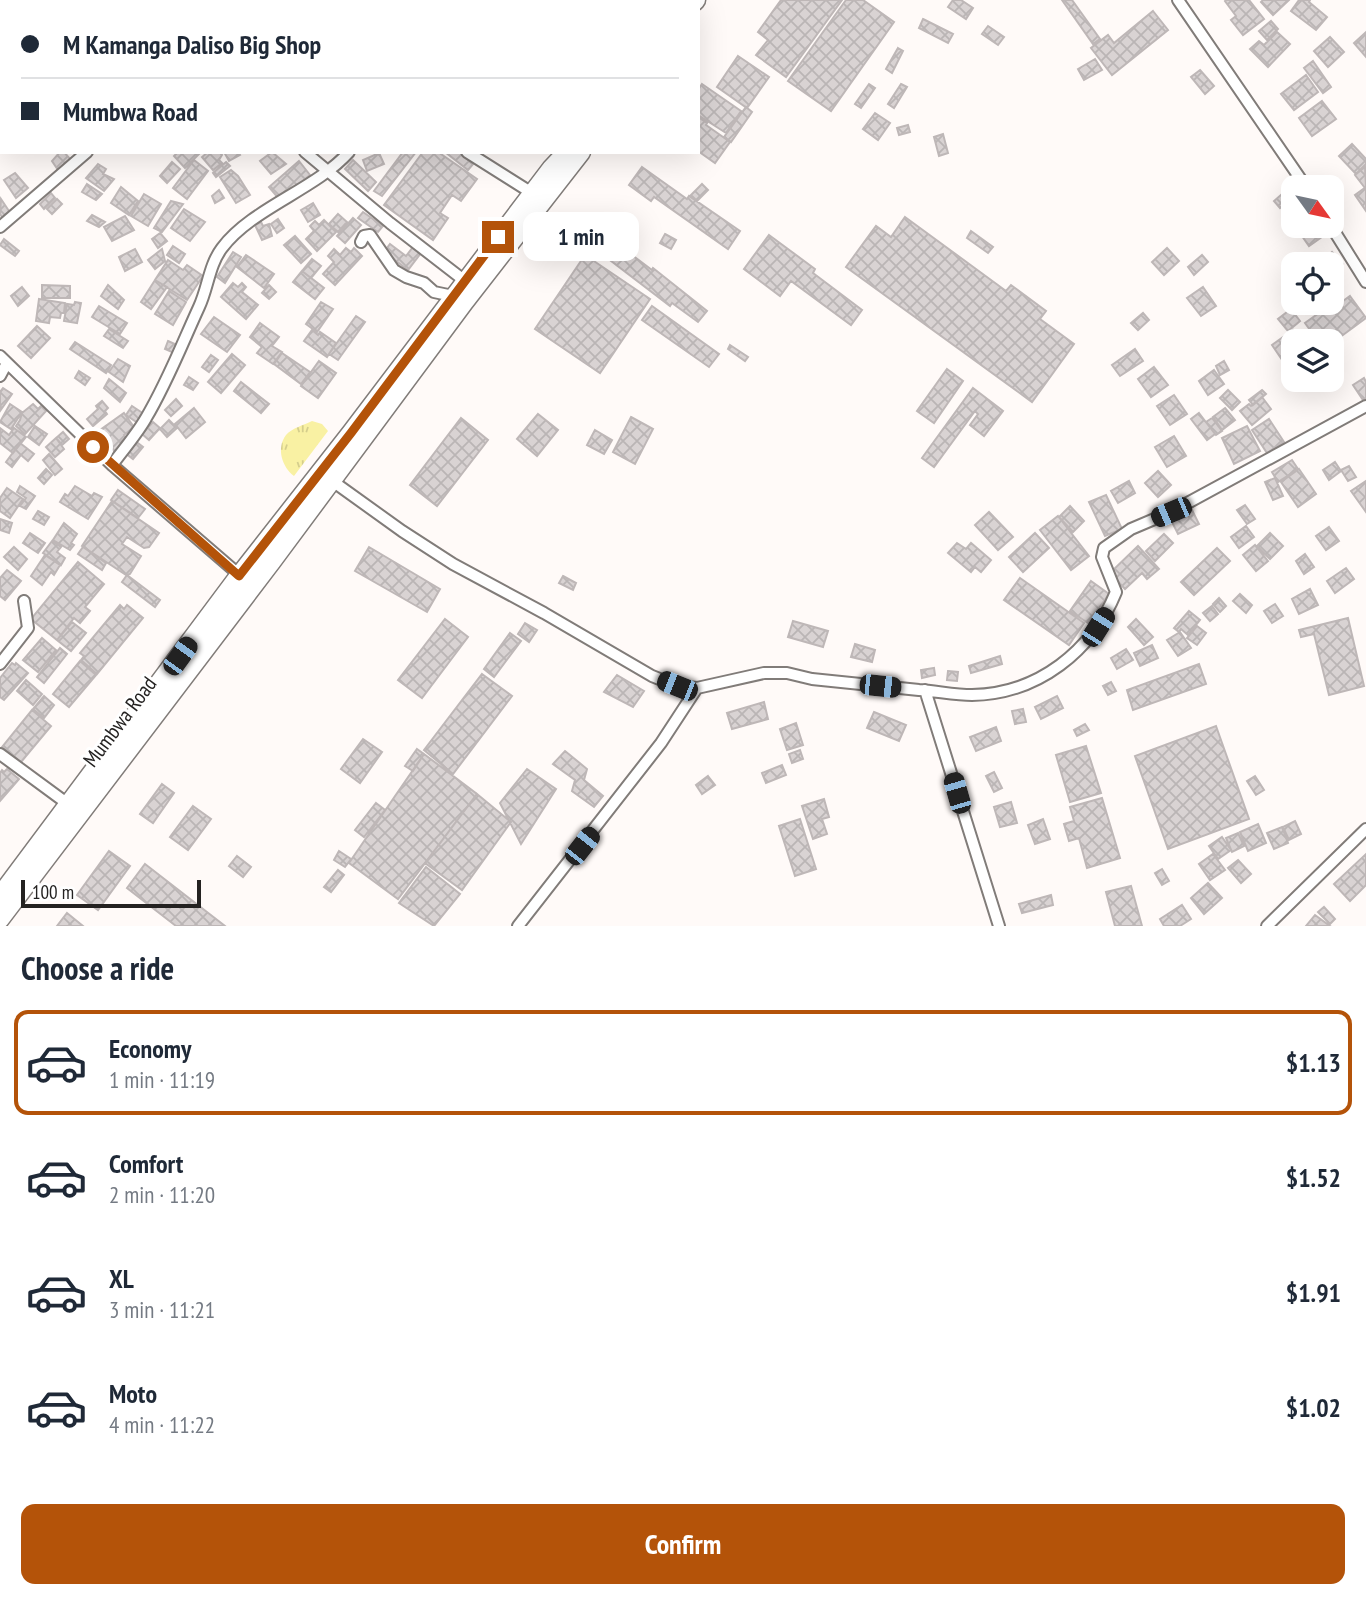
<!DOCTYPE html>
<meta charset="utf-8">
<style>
body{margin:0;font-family:"PT Sans Narrow",sans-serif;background:#f2f2f3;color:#1f2937;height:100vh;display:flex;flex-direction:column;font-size:26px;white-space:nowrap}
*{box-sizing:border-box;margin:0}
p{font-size:23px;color:#747a83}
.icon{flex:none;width:38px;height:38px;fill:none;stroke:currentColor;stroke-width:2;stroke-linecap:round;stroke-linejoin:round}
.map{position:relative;height:926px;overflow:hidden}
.side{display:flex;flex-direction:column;background:#fff;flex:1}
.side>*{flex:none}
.banner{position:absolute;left:0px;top:0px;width:700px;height:154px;box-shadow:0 7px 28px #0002;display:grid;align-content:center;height:154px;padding:0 21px;background:#fff}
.needle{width:46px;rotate:123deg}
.controls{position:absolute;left:1281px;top:175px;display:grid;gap:14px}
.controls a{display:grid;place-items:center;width:63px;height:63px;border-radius:14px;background:#fff;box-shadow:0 7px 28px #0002;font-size:35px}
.scale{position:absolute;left:21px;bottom:18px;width:180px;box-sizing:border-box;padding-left:7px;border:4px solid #242221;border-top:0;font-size:19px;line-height:24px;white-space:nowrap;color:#242221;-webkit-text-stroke:5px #fff;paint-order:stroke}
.end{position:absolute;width:32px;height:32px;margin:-16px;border:9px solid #b45309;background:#fff;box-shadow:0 0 0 4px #fff}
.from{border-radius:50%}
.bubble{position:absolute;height:49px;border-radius:14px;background:#fff;box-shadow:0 7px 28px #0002;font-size:23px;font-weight:800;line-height:49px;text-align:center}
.car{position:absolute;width:21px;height:42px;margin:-21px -10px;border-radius:9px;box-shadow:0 0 5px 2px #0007;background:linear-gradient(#222 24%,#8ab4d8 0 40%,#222 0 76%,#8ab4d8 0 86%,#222 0)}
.banner b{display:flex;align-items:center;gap:24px;height:66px;font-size:26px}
.banner b+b{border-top:2px solid #e0e1e3}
.banner i{width:18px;height:18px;background:#1f2937}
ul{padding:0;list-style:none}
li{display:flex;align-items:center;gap:21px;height:105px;margin:0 14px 10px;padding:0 7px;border:4px solid transparent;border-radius:14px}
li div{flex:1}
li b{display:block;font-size:26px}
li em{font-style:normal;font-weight:800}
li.active{border-color:#b45309}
li>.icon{width:63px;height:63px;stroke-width:1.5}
h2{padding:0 21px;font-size:32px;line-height:84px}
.button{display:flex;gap:14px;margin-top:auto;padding:14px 21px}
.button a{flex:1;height:80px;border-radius:14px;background:#b45309;color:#fff;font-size:28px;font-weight:800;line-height:80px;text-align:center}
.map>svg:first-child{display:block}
.park{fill:url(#park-tufts)}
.building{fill:url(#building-cross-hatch);stroke:#beb7b7;stroke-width:2}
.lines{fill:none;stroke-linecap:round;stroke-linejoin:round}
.street-casing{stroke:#817c79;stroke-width:14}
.primary-casing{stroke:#817c79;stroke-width:21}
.street{stroke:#fff;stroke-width:10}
.primary{stroke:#fff;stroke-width:18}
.route{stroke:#b45309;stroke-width:9}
.labels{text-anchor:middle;stroke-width:6;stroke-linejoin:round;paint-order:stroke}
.street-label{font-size:21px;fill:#242221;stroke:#fff}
</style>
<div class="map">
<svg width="1366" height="926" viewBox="0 0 1366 926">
<defs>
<pattern id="park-tufts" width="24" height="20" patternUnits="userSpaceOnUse" patternTransform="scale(1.75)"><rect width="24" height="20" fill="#f9f1a3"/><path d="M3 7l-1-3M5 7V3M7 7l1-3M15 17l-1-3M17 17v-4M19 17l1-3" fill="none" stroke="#d5ce8c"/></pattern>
<pattern id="building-cross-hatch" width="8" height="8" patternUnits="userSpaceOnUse" patternTransform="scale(1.75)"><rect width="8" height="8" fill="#d9d3d3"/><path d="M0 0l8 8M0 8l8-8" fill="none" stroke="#bab5b5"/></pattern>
</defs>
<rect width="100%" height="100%" fill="#fffaf8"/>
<path class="park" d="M312,421L322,424L328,431L294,476C282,467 276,448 286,435C292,428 304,425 312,421Z"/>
<path class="building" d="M781,0H842L786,77L756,55L768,40L758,32Z
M846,0H863L894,22L831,111L788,81Z
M953,0H961L973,8L966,19L948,7Z
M1062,0H1072L1100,39L1093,44Z
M1226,0H1249L1264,19L1243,35L1231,20L1236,16L1225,1Z
M1263,0H1289L1273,15L1261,2Z
M1299,0H1310L1309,2L1327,17L1316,30L1291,11Z
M1153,11L1168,30L1112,75L1091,48L1108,35L1114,43Z
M923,19L953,34L948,43L919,28Z
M1271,21L1278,29L1267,40L1259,31Z
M988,26L1004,37L998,45L982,34Z
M1277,32L1290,44L1268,67L1250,49L1259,41L1264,45Z
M1366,32V57L1354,43Z
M1330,37L1344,52L1328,67L1314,51Z
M898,48L903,51L892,73L886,69Z
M738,56L769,77L747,108L717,87Z
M1095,59L1102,70L1084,80L1078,69Z
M1313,61L1331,87L1323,93L1304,68Z
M1200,70L1214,86L1205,94L1191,77Z
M1306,75L1318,92L1294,110L1281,94Z
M702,84L741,111L726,133L698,115V90Z
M869,84L875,88L861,108L855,104Z
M901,84L907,87L894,108L888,104Z
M1322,101L1336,119L1312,136L1299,118Z
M746,107L752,112L731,142L724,137Z
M875,113L890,123L878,140L863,129Z
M698,117L707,123L706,125L730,142L715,163L698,151Z
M908,125L910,132L899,135L897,128Z
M943,134L948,153L939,156L934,137Z
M1352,144L1366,159V164L1356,174L1339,156Z
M60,152H64L70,159L58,170L52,161Z
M178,152H201L185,168L174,156Z
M208,152H219L222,155L219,160L222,163L213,170L202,157Z
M224,152H238L240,155L229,161Z
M272,152L286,164L271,174L260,161Z
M403,152H416L382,196L374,191Z
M423,152H438L477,179L461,201L452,195L440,213L448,218L433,240L384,205Z
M445,152H460L474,163L468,170Z
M379,153L384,164L367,171L363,160Z
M194,160L208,171L187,199L173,188Z
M353,160L376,182L368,191L345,169Z
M299,161L310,175L280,200L269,187Z
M172,162L180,169L167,183L160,176Z
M226,162L230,166L216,177L213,173Z
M98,164L106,169L103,174L114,179L104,191L86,178Z
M642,167L687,199L689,196L740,231L728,249L654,197L651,201L629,185Z
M1365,167L1366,187L1365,188L1355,175Z
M231,170L238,176L250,195L236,203L220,177Z
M15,173L28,188L16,198L4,180Z
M87,184L102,194L96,200L82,192Z
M702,184L708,190L697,201L691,195Z
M121,187L138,201L129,215L111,203Z
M1366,187V211L1355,195Z
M1289,188L1293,197L1280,208L1274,201Z
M219,190L224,198L215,203L212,196Z
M51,193L55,198L44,209L40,204Z
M144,194L161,204L148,226L131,216Z
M1,199L11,214L4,220L0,214Z
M57,199L62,204L52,214L47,209Z
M171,201L183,204L162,232L154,228Z
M313,203L320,215L308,222L301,210Z
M184,209L205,222L190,241L171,228Z
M363,212L383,226L378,232L358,218Z
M338,214L347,222L338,232L329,224Z
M92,215L105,222L99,227L87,221Z
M125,216L134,230L112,241L104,227Z
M905,217L1006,291L1011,285L1046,311L1040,319L1074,344L1032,402L846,267L876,226L891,237Z
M353,218L361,225L345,243L337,236Z
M278,219L284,228L277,233L271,224Z
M324,220L336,232L317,251L306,239L314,231L310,226L315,221L319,225Z
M261,222L263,226L269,224L272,236L262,240L255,225Z
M1295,226H1320L1326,234L1309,246Z
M971,231L993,247L988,253L967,238Z
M160,233L167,241L158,248L152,239Z
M665,234L676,240L671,249L660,243Z
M769,235L815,269L813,273L862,310L851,325L791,281L780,296L744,269Z
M295,236L311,254L301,263L284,245Z
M4,239L19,251L15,256L0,245Z
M390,244L406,256L413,247L421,253L408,270L384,252Z
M173,246L185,254L179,263L167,255Z
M608,246L616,252L620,246L652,270L653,268L707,311L698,322L672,303L670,306L602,254Z
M346,248L351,252L354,248L362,256L335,285L323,274L334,262L328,256L334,249L340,255Z
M1167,248L1179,261L1164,275L1152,262Z
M135,249L142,262L125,271L119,257Z
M162,249L165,261L155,269L148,260Z
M233,252L241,257L225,283L217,277Z
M1332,252L1343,264L1333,273L1332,264H1324L1322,262Z
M246,255L274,274L264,288L237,267Z
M585,255L650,299L600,373L535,329Z
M1202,255L1208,262L1194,275L1188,267Z
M312,259L321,266L311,278L302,271Z
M168,260L183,270L187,265L203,276L187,300L155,280Z
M302,271L324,288L315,299L293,282Z
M155,280L167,287L151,309L141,302Z
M233,283L238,287L242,283L246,287L242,292L258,305L246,319L221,297Z
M42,285L70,286V298H42Z
M108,285L124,300L118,309L101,296Z
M269,285L276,292L269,299L262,293Z
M22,287L29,296L18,306L11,296Z
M1203,287L1216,306L1201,316L1187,298Z
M169,291L186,302L173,325L155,314Z
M1350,296L1366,318L1332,343L1318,341L1305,323L1326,308L1328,312Z
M39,299L65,303L64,313H61L60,318L50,317L49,323L36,321Z
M75,302L81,303L77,323L64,321L67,304L74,305Z
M321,302L333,309L317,332L306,324Z
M99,306L127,323L120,334L92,317Z
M652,306L719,354L709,367L642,320Z
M1291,309L1300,321L1288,331L1278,319Z
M1143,313L1149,320L1138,330L1131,323Z
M356,316L365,322L338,360L329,354Z
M214,317L240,335L227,352L201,334Z
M260,323L279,337L272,346L282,352L273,364L257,353L262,347L250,337Z
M37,326L50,338L31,358L18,346Z
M109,329L128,341L123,348L104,336Z
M312,330L318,335L320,332L336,343L327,357L304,341Z
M1293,330L1300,340L1293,341V376L1272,345Z
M168,341L177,345L174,353L165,349Z
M75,342L111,365L106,373L70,349Z
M730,345L748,357L745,361L728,349Z
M1135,349L1143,361L1120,376L1112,365Z
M282,353L310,372L301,384L274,364Z
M232,354L245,365L221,393L208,382Z
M211,355L218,360L209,372L202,367Z
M118,359L130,366L123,382L109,372Z
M319,361L336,373L318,398L301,386Z
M1224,361L1229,370L1220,375L1216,366Z
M1154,367L1168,385L1151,397L1138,379Z
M947,369L963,381L934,423L917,411Z
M1214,370L1224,384L1208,395L1199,381Z
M79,371L90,378L85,385L75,378Z
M189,377L198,383L193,390L184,385Z
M1364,378L1366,382V398L1363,400L1353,385Z
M109,379L126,393L120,402L104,388Z
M1296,380H1318L1303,390Z
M241,382L269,404L261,413L234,391Z
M3,388L12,394L0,411V392Z
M973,388L1003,411L984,436L970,425L978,414L975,411L934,467L922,458Z
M1228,390L1240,402L1232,410L1220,398Z
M1262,390L1266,394L1253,405L1249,400Z
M1174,395L1187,414L1170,425L1157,406Z
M1262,397L1271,409L1252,425L1240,411L1249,404L1251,406Z
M176,399L182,406L171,416L165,410Z
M102,401L108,408L105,411L107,414L93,426L87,419L98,409L96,406Z
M10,404L22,412L11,429L0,422Z
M33,404L38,409L41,406L46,411L25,434L16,426L20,420L22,413Z
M132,406L144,414L138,423L126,415Z
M194,408L205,422L186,438L175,424Z
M1225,408L1235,420L1222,430L1213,417Z
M124,413L134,427L124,435L126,438L120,442L122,445L114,451L100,430Z
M1199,413L1215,434L1207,440L1191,419Z
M538,414L558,430L537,456L517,439Z
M631,417L653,429L635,464L613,452Z
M461,418L488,440L437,506L410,485Z
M1212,418L1222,431L1216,435L1206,422Z
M1269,419L1284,442L1267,453L1252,430Z
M169,420L177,428L167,437L160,429Z
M153,422L160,428L149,440L142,434Z
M35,426L47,434L39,445L28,437Z
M1247,426L1260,451L1234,464L1222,438Z
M0,428L9,435L14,428L26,437L13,453L0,443Z
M595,430L612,440L604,454L587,445Z
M63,432L69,439L62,445L56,438Z
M1174,436L1186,456L1167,467L1155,447Z
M56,438L64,449L55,457L46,447Z
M134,440L143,447L133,459L124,452Z
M20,443L34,454L28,461L21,455L12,467L6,462Z
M49,454L62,469L55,475L43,460Z
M1292,460L1298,469L1278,482L1272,472Z
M1335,462L1341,471L1329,480L1323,470Z
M1349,466L1356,477L1348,481L1341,470Z
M46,469L52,475L44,484L38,478Z
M1299,469L1316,494L1298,507L1281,482Z
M1158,471L1171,485L1158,497L1145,483Z
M1275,478L1283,496L1273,500L1265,482Z
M1129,481L1135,493L1118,503L1111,491Z
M1366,481V512L1351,491Z
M20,486L35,496L26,509L20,506L26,498L17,492Z
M75,486L92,496L94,493L102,497L88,519L60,502L65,494L68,496Z
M7,488L23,499L10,518L0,511V498Z
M118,490L145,509L138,518L111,500Z
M1106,495L1122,529L1105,536L1089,502Z
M112,501L159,533L149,547L144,548L127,537L122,544L141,556L130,574L126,575L82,546Z
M1245,505L1255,519L1247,524L1237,510Z
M1070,506L1084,521L1073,532L1059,517Z
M1192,510L1199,524L1178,534L1171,520Z
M38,511L49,517L44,525L33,519Z
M989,512L1013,537L998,550L975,525Z
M1058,516L1089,556L1071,570L1040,530Z
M0,519L12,523L9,533L0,530Z
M64,523L77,534L71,543L74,545L70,550L53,540Z
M1246,526L1254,537L1239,548L1231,537Z
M1329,527L1339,541L1326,550L1316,536Z
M30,533L45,543L38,553L23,543Z
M1035,533L1049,548L1023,572L1009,557Z
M1270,533L1283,546L1270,559L1257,546Z
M1164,534L1173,543L1155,561L1146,551Z
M52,541L61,547L57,552L65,558L61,565L43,553Z
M957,543L966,549L971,543L991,560L981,572L975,567L971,572L948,553Z
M1255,545L1268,561L1256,571L1243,555Z
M1138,546L1159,569L1147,579L1142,573L1125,589L1110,573Z
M14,547L27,559L18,570L4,557Z
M83,547L106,563L102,570L78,554Z
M369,547L440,589L427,612L355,571Z
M1217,548L1230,561L1194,595L1181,582Z
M1305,554L1314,567L1304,574L1296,561Z
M45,555L60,565L54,575L51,572L42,585L31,576Z
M78,562L104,584L85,607L90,611L80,623L74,618L57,640L31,619Z
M1346,568L1354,579L1335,593L1327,581Z
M7,570L21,581L5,600L0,596V578Z
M127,575L160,600L155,607L122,582Z
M563,576L576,583L573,590L559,583Z
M1020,578L1084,623L1069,645L1004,600Z
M1091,581L1109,594L1088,623L1070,611Z
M1310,589L1318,605L1299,614L1292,599Z
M1240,594L1252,605L1246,613L1233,601Z
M1219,598L1226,606L1220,612L1213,604Z
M1275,604L1283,616L1272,623L1264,611Z
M120,605L124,609L127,605L143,618L97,674L81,660L84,656L80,653Z
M1212,606L1218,614L1210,621L1203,613Z
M1189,611L1200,620L1188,635L1181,629L1179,632L1174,628Z
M1348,618L1364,686L1329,695L1314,634L1301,637L1299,630Z
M445,619L468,637L422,698L398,680Z
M1136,619L1153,637L1144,645L1128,627Z
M793,621L828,631L823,647L788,637Z
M72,622L86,633L71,651L57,640Z
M525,623L537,630L529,642L518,634Z
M1197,626L1206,633L1197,645L1187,638Z
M1180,632L1191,648L1178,656L1167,640Z
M510,633L521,641L494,677L484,669Z
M42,638L56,650L38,672L23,660Z
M855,644L875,650L872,662L851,657Z
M1152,645L1158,658L1140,666L1134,653Z
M60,648L67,654L44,683L37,677Z
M1126,649L1133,660L1117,669L1111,658Z
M1000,656L1002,664L971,673L969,666Z
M80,661L96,675L69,707L53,694Z
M12,663L15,665L16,663L28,673L4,700L0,697V678Z
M1199,664L1206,684L1133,710L1127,690Z
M934,668L935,675L922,678L921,670Z
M948,671L958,672L957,681L947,680Z
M482,674L512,696L453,774L424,750Z
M617,675L644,691L633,707L604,692Z
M26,680L42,694L33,705L17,691Z
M1111,682L1116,691L1108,695L1103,686Z
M44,696L54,705L44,718L33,709Z
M1057,696L1063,708L1041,719L1035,707Z
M764,702L768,719L732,729L727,713Z
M1023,709L1026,722L1015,724L1012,711Z
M32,710L51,726L21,762L2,747Z
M874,712L906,725L899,741L867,728Z
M796,723L803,745L787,750L780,729Z
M1085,724L1089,730L1077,736L1074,730Z
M1216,726L1249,819L1168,849L1135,756Z
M996,727L1001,741L976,751L970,737Z
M363,739L382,752L360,783L341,769Z
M1086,746L1101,793L1070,802L1056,755Z
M417,749L424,754L413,771L405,766Z
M800,750L803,759L792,763L789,754Z
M565,751L587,769L584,780L603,796L594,807L572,791L575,780L553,764Z
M424,754L477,794L398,899L349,863Z
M782,765L786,775L766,783L762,773Z
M7,769L19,779L0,801V773L2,770L4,772Z
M527,769L556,789L521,844L500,803Z
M994,772L1002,788L994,792L986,776Z
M708,776L715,785L702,794L696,785Z
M1255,776L1264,790L1256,795L1247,781Z
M162,784L174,793L153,823L140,814Z
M477,794L511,822L462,890L425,863Z
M1102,798L1120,858L1087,868L1079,838L1069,841L1064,824L1074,821L1070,807Z
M824,799L829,817L822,819L827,834L813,839L802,806Z
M1011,802L1017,823L1000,827L994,807Z
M376,803L385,810L364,837L355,830Z
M193,806L211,819L188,850L170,837Z
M800,819L816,869L795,876L779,826Z
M1043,819L1050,839L1035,844L1028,825Z
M1295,821L1301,834L1289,840L1283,827Z
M1258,824L1266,843L1248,851L1240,832Z
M1282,827L1288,843L1274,849L1267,833Z
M1238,833L1244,846L1232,852L1226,838Z
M1222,837L1231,850L1218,859L1209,846Z
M109,851L130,866L98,910L77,895Z
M339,851L351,859L345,867L334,860Z
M1213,854L1225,870L1210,880L1199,864Z
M1366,854V885L1350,901L1334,884Z
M237,856L251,867L243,877L229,866Z
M1238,860L1251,874L1241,883L1228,868Z
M145,864L225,926H176L127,888Z
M426,867L460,894L434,926L399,903Z
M1162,869L1169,881L1162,885L1155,873Z
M338,870L344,875L331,892L324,887Z
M1208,883L1222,898L1204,914L1191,898Z
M1131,886L1142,926H1115L1106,892Z
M1051,895L1053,905L1022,913L1019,904Z
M1182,905L1191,919L1180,926H1164L1160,919Z
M1324,907L1335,919L1330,924L1318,912Z
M67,913L83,926H57Z
M1315,915L1330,926H1306Z"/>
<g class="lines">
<g class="street-casing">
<path id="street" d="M109,0L112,2
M342,0L343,2
M1178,0L1306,187
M66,2L68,0
M158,2L160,0
M0,67L2,65
M305,152L390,223L465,281
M467,152L532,193
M1331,226L1366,282
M0,227L87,152
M361,242L364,236L370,235L394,270L406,277L424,283L434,292L453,296
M0,356L112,465L243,578
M0,376L7,363
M112,465C123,450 137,434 146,418C167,383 182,344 199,307C208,288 209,265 222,248C252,208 315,190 349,152
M331,480L402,531L453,564L544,613L652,676L677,686L697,688L764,673H787L812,679C848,683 883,686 919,690C936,691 955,695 972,695C1038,694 1092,651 1116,592L1102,557L1104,548L1131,529L1171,512L1366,406
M0,664L28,628L24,601
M925,690L999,926
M0,754L72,807
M518,926L661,743L697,688
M1267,926L1366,829"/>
</g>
<g class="primary-casing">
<path id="primary" d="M675,2L677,0
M694,2L696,0
M0,896L239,576L351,433L551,169L567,152
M0,919L272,561L465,301L581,152"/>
</g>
<use href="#street" class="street"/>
<use href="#primary" class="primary"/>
</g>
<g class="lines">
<path class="route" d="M93,447L239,576L351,433L498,237"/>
</g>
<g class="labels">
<g class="street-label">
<text transform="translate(120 722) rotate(-53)" y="7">Mumbwa Road</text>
</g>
</g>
</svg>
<div class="controls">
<a><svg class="needle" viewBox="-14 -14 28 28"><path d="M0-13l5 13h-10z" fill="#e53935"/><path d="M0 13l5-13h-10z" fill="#747a83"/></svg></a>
<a><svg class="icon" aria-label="locate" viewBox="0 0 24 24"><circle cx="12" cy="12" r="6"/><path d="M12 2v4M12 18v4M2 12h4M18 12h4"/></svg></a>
<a><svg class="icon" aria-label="layers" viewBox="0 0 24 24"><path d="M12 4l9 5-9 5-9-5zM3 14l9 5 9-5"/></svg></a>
</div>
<div class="scale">100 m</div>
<i class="end from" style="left:93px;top:447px"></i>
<i class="end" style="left:498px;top:237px"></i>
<div class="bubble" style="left:523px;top:212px;width:116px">1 min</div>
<i class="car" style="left:1171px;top:512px;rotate:247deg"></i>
<i class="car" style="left:1098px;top:627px;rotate:32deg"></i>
<i class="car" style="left:180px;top:656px;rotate:36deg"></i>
<i class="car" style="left:677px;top:686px;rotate:292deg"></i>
<i class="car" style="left:880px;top:686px;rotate:96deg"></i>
<i class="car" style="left:957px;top:793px;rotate:344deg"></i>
<i class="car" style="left:582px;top:846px;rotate:38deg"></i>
<div class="banner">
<b><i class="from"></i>M Kamanga Daliso Big Shop</b>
<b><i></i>Mumbwa Road</b>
</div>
</div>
<section class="side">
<h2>Choose a ride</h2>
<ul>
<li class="active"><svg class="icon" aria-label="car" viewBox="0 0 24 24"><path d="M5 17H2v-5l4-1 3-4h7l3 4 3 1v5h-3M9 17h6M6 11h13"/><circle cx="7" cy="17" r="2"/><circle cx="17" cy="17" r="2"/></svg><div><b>Economy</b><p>1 min · 11:19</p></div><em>$1.13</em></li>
<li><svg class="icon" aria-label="car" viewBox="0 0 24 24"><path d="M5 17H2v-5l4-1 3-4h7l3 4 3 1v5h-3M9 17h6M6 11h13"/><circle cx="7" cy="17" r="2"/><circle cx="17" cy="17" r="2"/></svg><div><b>Comfort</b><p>2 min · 11:20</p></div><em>$1.52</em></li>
<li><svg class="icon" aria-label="car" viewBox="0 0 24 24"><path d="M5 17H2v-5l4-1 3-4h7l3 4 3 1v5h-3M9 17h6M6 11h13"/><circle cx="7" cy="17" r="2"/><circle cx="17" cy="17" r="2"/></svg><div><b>XL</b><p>3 min · 11:21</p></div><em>$1.91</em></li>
<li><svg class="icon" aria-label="car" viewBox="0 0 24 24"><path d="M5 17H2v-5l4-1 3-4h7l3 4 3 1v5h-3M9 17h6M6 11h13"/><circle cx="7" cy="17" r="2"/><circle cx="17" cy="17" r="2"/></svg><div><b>Moto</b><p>4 min · 11:22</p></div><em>$1.02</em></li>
</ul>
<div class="button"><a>Confirm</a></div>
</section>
